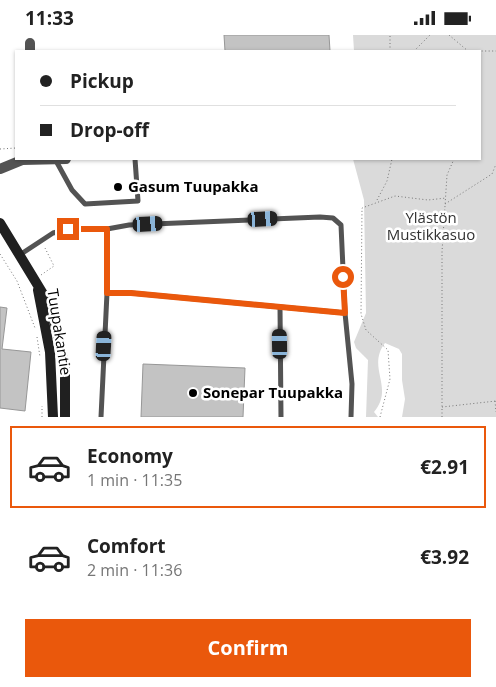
<!DOCTYPE html>
<meta charset="utf-8">
<style>
body{margin:0;font-family:"Open Sans",sans-serif;background:#f2f2f2;color:#222;height:100vh;display:flex;flex-direction:column;font-size:19px;white-space:nowrap}
*{box-sizing:border-box;margin:0}
p{font-size:16px;color:#767676}
.icon{flex:none;width:28px;height:28px;fill:none;stroke:currentColor;stroke-width:2;stroke-linecap:round;stroke-linejoin:round}
.map{position:relative;height:382px;overflow:hidden}
.drawer{display:flex;flex-direction:column;background:#fff;flex:1}
.drawer>*{flex:none}
.banner{position:absolute;left:15px;top:15px;width:466px;height:110px;border-radius:0px;box-shadow:0 1px 4px #0004;display:grid;align-content:center;height:110px;padding:0 25px;background:#fff}
.end{position:absolute;width:22px;height:22px;margin:-11px;border:6px solid #ea580c;background:#fff;box-shadow:0 0 0 2px #fff}
.from{border-radius:50%}
.car{position:absolute;width:15px;height:30px;margin:-15px -8px;border-radius:6px;box-shadow:0 0 4px 1px #0007;background:linear-gradient(#222 24%,#8ab4d8 0 40%,#222 0 76%,#8ab4d8 0 86%,#222 0)}
.banner b{display:flex;align-items:center;gap:18px;height:48px;font-size:19px}
.banner b+b{border-top:1px solid #e0e0e0}
.banner i{width:12px;height:12px;background:#222}
ul{padding:9px 0 0;list-style:none}
li{display:flex;align-items:center;gap:15px;height:82px;margin:0 10px 8px;padding:0 15px;border:2px solid transparent;border-radius:0px}
li div{flex:1}
li b{display:block;font-size:19px}
li em{font-style:normal;font-weight:700}
li.selected{border-color:#ea580c}
li>.icon{width:45px;height:45px;stroke-width:1.5}
.primary-button{display:flex;gap:10px;margin-top:auto;padding:10px 25px}
.primary-button a{flex:1;height:58px;border-radius:0px;background:#ea580c;color:#fff;font-size:20px;font-weight:700;line-height:58px;text-align:center}
.status{display:flex;justify-content:space-between;align-items:center;height:35px;padding:0 25px;background:#fff;direction:ltr}
.status svg{height:14px;fill:currentColor}
.map>svg:first-child{display:block}
.green{fill:#dadada}
.building{fill:#c3c3c3;stroke:#979797}
.lines{fill:none;stroke-linecap:round;stroke-linejoin:round}
.path{stroke:#757575;stroke-width:1;stroke-dasharray:1 2.5;stroke-linecap:butt}
.lane{stroke:#535353;stroke-width:5}
.street{stroke:#535353;stroke-width:10}
.secondary{stroke:#202020;stroke-width:10}
.route{stroke:#ea580c;stroke-width:6}
.poi-dot{fill:#000;stroke:#fff;stroke-width:2}
.labels{text-anchor:middle;stroke-width:5;stroke-linejoin:round;paint-order:stroke}
.poi-label{font-size:15px;font-weight:bold;fill:#000;stroke:#fff;text-anchor:start}
.park-label{font-size:15px;fill:#313131;stroke:#fff}
.street-label{font-size:15px;fill:#000;stroke:#fff}
</style>
<div class="status"><b>11:33</b><svg viewBox="0 0 49 12"><path d="M0 12V9h3v3zM5 12V6h3v6zM10 12V3h3v9zM15 12V0h3v12zM26 1h20v11H26zM47 4h2v5h-2z"/></svg></div>
<div class="map">
<svg width="496" height="382" viewBox="0 0 496 382">
<rect width="100%" height="100%" fill="#fff"/>
<path class="green" d="M353,0H496V382H402L405,364L402,345V319L399,314L385,308C366,333 395,352 374,377L378,382H366L368,325L356,313L354,307L366,278L364,165L353,124H480V16H354Z"/>
<path class="building" d="M224,0H329L330,16H225Z
M0,272L7,273L2,314L31,317L25,376L0,373Z
M143,329L245,333L243,382H141Z"/>
<g class="lines">
<path class="path" d="M449,0L468,16H496
M390,16V0
M414,16L430,0
M0,114L16,113
M377,165L387,146L392,124
M445,169L492,139L496,129
M0,219L17,246L35,293
M41,240L54,231L45,213
M37,302L40,322
M495,366L496,377
M442,372L496,366
M42,382V371
M380,382L390,344L388,315L366,295L361,279L362,173L395,161L428,165L446,163
M442,382V217L447,140L454,124"/>
<path class="lane" d="M55,124L72,155L85,169L138,166L135,124
M21,219L53,198L69,194H107L129,190L320,182L333,183L341,190L345,278L352,349L351,382
M107,258H131L345,278
M280,272L281,382
M101,382L107,258V194"/>
<path class="street" d="M30,8V16
M0,134L22,125L66,124"/>
<path class="secondary" d="M0,188L51,272L65,331V382
M38,255L50,317L53,382"/>
</g>
<g class="lines">
<path class="route" d="M68,194H107V258H131L345,278L343,242"/>
</g>
<g class="poi-dot">
<circle cx="118" cy="152" r="5"/>
<circle cx="193" cy="358" r="5"/>
</g>
<g class="labels">
<g class="poi-label">
<text x="128" y="157">Gasum Tuupakka</text>
<text x="203" y="363">Sonepar Tuupakka</text>
</g>
<g class="park-label">
<text x="431" y="188">Ylästön<tspan x="431" dy="17">Mustikkasuo</tspan></text>
</g>
<g class="street-label">
<text transform="translate(59 297) rotate(81)" y="5">Tuupakantie</text>
</g>
</g>
</svg>
<i class="end from" style="left:343px;top:242px"></i>
<i class="end" style="left:68px;top:194px"></i>
<i class="car" style="left:263px;top:184px;rotate:87deg"></i>
<i class="car" style="left:148px;top:189px;rotate:87deg"></i>
<i class="car" style="left:280px;top:309px;rotate:359deg"></i>
<i class="car" style="left:104px;top:311px;rotate:3deg"></i>
<div class="banner">
<b><i class="from"></i>Pickup</b>
<b><i></i>Drop-off</b>
</div>
</div>
<section class="drawer">
<ul>
<li class="selected"><svg class="icon" aria-label="car" viewBox="0 0 24 24"><path d="M5 17H2v-5l4-1 3-4h7l3 4 3 1v5h-3M9 17h6M6 11h13"/><circle cx="7" cy="17" r="2"/><circle cx="17" cy="17" r="2"/></svg><div><b>Economy</b><p>1 min · 11:35</p></div><em>€2.91</em></li>
<li><svg class="icon" aria-label="car" viewBox="0 0 24 24"><path d="M5 17H2v-5l4-1 3-4h7l3 4 3 1v5h-3M9 17h6M6 11h13"/><circle cx="7" cy="17" r="2"/><circle cx="17" cy="17" r="2"/></svg><div><b>Comfort</b><p>2 min · 11:36</p></div><em>€3.92</em></li>
</ul>
<div class="primary-button"><a>Confirm</a></div>
</section>
